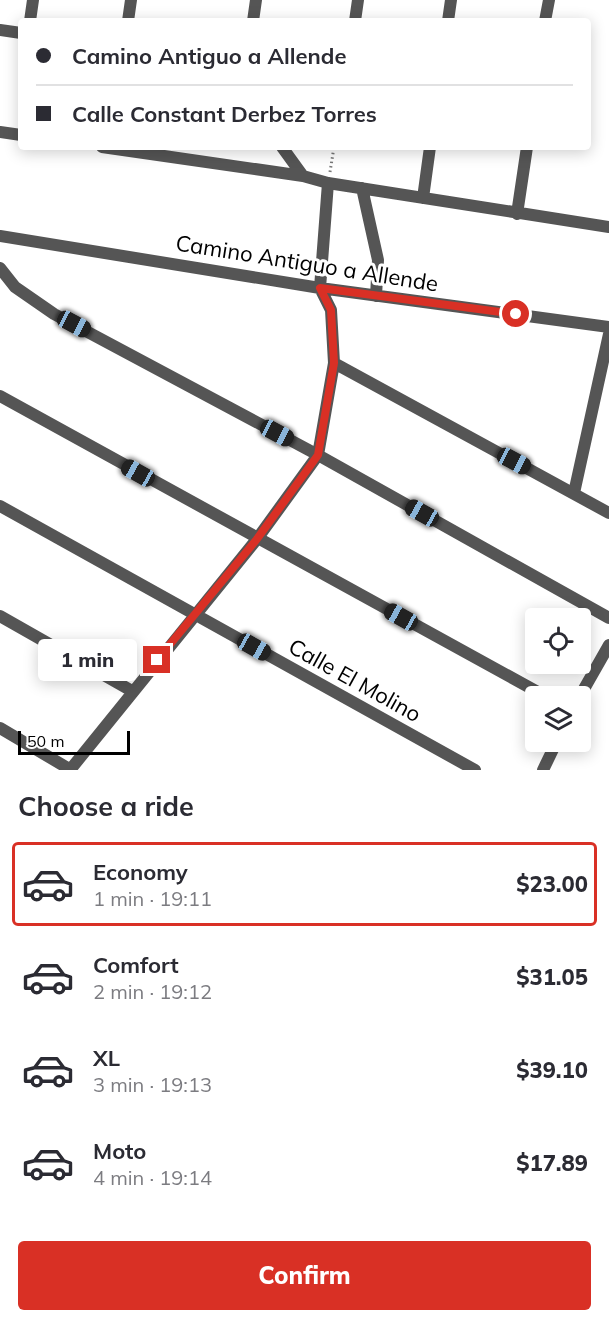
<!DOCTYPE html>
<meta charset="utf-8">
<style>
body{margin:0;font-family:Mulish,sans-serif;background:#f2f2f3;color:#2b2b33;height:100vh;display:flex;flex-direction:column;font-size:22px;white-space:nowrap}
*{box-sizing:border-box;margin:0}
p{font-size:20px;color:#7c7c81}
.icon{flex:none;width:33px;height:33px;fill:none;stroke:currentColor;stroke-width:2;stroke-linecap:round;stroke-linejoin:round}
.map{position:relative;height:770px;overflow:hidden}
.drawer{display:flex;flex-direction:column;background:#fff;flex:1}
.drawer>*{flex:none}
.guide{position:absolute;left:18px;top:18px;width:573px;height:132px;border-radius:6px;box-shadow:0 3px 15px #0003;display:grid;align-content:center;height:132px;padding:0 18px;background:#fff}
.fabs{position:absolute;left:525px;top:608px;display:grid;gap:12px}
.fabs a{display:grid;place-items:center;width:66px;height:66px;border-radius:6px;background:#fff;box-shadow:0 3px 15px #0003;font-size:30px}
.scale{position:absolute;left:18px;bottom:15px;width:112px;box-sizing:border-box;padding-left:6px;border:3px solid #000;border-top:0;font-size:16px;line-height:21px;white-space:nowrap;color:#000;-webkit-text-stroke:4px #fff;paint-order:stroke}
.end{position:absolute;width:27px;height:27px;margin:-14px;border:8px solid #d93025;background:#fff;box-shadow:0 0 0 3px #fff}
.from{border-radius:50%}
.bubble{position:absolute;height:42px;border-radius:6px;background:#fff;box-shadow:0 3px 15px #0003;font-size:20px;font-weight:800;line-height:42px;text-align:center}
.car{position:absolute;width:18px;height:36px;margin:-18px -9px;border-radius:8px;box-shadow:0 0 4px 2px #0007;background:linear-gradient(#222 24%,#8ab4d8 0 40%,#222 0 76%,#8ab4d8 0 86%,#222 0)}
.guide b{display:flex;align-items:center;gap:21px;height:57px;font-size:22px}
.guide b+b{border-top:2px solid #e1e1e2}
.guide i{width:15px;height:15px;background:#2b2b33}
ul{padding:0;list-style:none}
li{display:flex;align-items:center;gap:18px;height:84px;margin:0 12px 9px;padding:0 6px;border:3px solid transparent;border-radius:6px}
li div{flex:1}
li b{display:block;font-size:22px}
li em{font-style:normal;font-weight:800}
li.selected{border-color:#d93025}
li>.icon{width:54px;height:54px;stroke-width:1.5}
h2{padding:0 18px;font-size:27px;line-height:72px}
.primary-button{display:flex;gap:12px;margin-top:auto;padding:12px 18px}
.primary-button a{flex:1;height:69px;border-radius:6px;background:#d93025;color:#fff;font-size:24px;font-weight:800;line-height:69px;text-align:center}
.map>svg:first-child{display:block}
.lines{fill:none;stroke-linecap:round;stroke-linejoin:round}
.path{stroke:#777;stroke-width:3;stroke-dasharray:1.5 3;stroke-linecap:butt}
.minor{stroke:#555;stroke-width:12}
.route{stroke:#d93025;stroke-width:8}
.labels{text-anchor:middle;stroke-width:6;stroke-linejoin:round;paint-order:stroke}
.street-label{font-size:22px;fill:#000;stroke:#fff}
</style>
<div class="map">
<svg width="609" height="770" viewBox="0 0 609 770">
<rect width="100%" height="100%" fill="#fff"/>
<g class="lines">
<path class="path" d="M330,172L334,147"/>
<path class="minor" d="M30,21L33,0
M128,21L131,0
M253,21L256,0
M355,21L358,0
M448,21L451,0
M545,21L549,0
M0,30L21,33
M0,132L21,135
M102,147L303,176L328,183L609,227
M282,147L303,176
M362,188L378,260L376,296
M423,198L430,147
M517,214L527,147
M0,236L320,288L609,327
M0,268L15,287L54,314L318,455L609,618
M320,288L328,183
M334,363L609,513
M0,396L545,696
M574,493L609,334
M0,506L475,770
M0,616L132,691
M580,696L609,645
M0,728L71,770
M70,770L257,539L318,455L334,363L331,310L320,288
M543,770L557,741"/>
</g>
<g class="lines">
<path class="route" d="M157,660L257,539L318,455L334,363L331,310L320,288L516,314"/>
</g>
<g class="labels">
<g class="street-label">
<text transform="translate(307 263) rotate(9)" y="8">Camino Antiguo a Allende</text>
<text transform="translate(355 680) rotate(29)" y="8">Calle El Molino</text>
</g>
</g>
</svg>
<div class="fabs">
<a><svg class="icon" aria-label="locate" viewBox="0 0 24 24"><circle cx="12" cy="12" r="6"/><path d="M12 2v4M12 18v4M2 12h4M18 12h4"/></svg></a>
<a><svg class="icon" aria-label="layers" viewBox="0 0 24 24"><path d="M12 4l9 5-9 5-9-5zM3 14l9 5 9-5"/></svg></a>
</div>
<div class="scale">50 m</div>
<i class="end from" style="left:516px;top:314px"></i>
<i class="end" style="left:157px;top:660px"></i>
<div class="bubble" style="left:38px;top:639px;width:99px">1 min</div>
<i class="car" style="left:74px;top:324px;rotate:118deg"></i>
<i class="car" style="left:277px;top:433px;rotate:118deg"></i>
<i class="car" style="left:514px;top:461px;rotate:118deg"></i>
<i class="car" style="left:138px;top:473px;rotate:299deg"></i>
<i class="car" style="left:422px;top:513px;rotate:299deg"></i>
<i class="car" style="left:401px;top:617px;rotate:299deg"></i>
<i class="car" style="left:254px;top:647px;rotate:119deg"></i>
<div class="guide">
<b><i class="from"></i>Camino Antiguo a Allende</b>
<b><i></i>Calle Constant Derbez Torres</b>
</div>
</div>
<section class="drawer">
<h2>Choose a ride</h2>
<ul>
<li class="selected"><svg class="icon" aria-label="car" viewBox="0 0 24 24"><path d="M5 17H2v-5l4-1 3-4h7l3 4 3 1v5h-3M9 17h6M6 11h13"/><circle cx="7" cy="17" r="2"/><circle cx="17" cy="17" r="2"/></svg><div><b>Economy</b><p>1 min · 19:11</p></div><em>$23.00</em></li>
<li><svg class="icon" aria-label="car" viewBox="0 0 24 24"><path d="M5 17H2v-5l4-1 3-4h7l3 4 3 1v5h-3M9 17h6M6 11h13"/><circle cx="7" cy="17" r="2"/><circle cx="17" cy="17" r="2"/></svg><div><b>Comfort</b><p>2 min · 19:12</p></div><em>$31.05</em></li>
<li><svg class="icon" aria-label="car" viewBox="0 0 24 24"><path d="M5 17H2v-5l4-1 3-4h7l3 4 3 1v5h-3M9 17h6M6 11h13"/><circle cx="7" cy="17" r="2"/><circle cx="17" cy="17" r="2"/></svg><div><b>XL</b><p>3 min · 19:13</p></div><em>$39.10</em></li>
<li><svg class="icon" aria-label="car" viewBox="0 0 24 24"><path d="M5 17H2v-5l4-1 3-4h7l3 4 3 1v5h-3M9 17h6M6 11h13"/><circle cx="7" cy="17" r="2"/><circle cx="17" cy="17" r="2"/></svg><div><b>Moto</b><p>4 min · 19:14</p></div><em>$17.89</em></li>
</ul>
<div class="primary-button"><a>Confirm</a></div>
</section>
